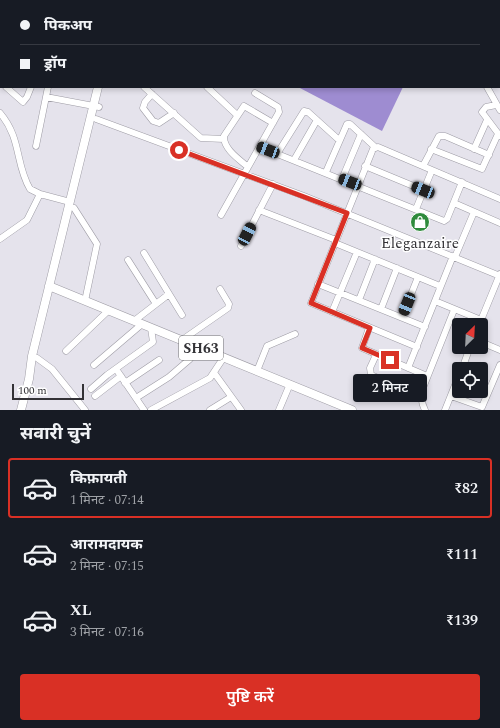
<!DOCTYPE html>
<html lang="hi">
<meta charset="utf-8">
<style>
body{margin:0;font-family:Spectral,"Noto Sans Devanagari",serif;background:#242831;color:#f1f3f6;height:100vh;display:flex;flex-direction:column;font-size:15px;white-space:nowrap}
*{box-sizing:border-box;margin:0}
p{font-size:13px;color:#9ea1a6}
.icon{flex:none;width:22px;height:22px;fill:none;stroke:currentColor;stroke-width:2;stroke-linecap:round;stroke-linejoin:round}
.map{position:relative;height:410px;overflow:hidden}
.panel{display:flex;flex-direction:column;background:#171b24;flex:1}
.panel>*{flex:none}
.guide{position:absolute;left:0px;top:0px;width:500px;height:88px;box-shadow:0 2px 6px #0003;display:grid;align-content:center;height:88px;padding:0 20px;background:#171b24}
.needle{width:26px;rotate:24deg}
.tools{position:absolute;left:452px;top:318px;display:grid;gap:8px}
.tools a{display:grid;place-items:center;width:36px;height:36px;border-radius:4px;background:#171b24;box-shadow:0 2px 6px #0003;font-size:20px}
.scale{position:absolute;left:12px;bottom:10px;width:72px;box-sizing:border-box;padding-left:4px;border:2px solid #333236;border-top:0;font-size:11px;line-height:14px;white-space:nowrap;color:#333236;-webkit-text-stroke:3px #fff;paint-order:stroke}
.end{position:absolute;width:18px;height:18px;margin:-9px;border:5px solid #d93025;background:#fff;box-shadow:0 0 0 2px #fff}
.from{border-radius:50%}
.bubble{position:absolute;height:28px;border-radius:4px;background:#171b24;box-shadow:0 2px 6px #0003;font-size:13px;font-weight:600;line-height:28px;text-align:center}
.car{position:absolute;width:12px;height:24px;margin:-12px -6px;border-radius:5px;box-shadow:0 0 3px 1px #0007;background:linear-gradient(#222 24%,#8ab4d8 0 40%,#222 0 76%,#8ab4d8 0 86%,#222 0)}
.guide b{display:flex;align-items:center;gap:14px;height:38px;font-size:15px}
.guide b+b{border-top:1px solid #363941}
.guide i{width:10px;height:10px;background:#f1f3f6}
ul{padding:0;list-style:none}
li{display:flex;align-items:center;gap:12px;height:60px;margin:0 8px 6px;padding:0 12px;border:2px solid transparent;border-radius:4px}
li div{flex:1}
li b{display:block;font-size:15px}
li em{font-style:normal;font-weight:600}
li.current{border-color:#d93025}
li>.icon{width:36px;height:36px;stroke-width:1.5}
h2{padding:0 20px;font-size:18px;line-height:48px}
.primary-button{display:flex;gap:8px;margin-top:auto;padding:8px 20px}
.primary-button a{flex:1;height:46px;border-radius:4px;background:#d93025;color:#fff;font-size:16px;font-weight:600;line-height:46px;text-align:center}
.map>svg:first-child{display:block}
.water{fill:#9e8cd1}
.lines{fill:none;stroke-linecap:round;stroke-linejoin:round}
.minor-casing{stroke:#9e9ca5;stroke-width:7}
.major-casing{stroke:#9e9ca5;stroke-width:9}
.path{stroke:#acaab2;stroke-width:1;stroke-dasharray:4 2;stroke-linecap:butt}
.minor{stroke:#fff;stroke-width:6}
.major{stroke:#fff;stroke-width:8}
.route{stroke:#d93025;stroke-width:5}
.labels{text-anchor:middle;stroke-width:3;stroke-linejoin:round;paint-order:stroke}
.shield{fill:#fff;stroke:#707072;stroke-width:1}
.shield-label{font-size:14px;font-weight:bold;fill:#333236}
.poi-label{font-size:15px;fill:#333236;stroke:#fff}
</style>
<div class="map">
<svg width="500" height="410" viewBox="0 0 500 410">
<rect width="100%" height="100%" fill="#e5e3ec"/>
<path class="water" d="M298,87H403L382,131Z"/>
<g class="lines">
<g class="minor-casing">
<path id="minor" d="M11,0V1
M422,0V1
M33,1H35
M108,1L109,0
M196,1L197,0
M226,1L227,0
M298,1L299,0
M322,1L323,0
M393,1L395,0
M433,1L435,0
M496,1L498,0
M0,21L1,20
M0,61L1,63
M0,69L1,68
M0,82L1,83
M6,87L23,102L27,97L31,87
M144,87L201,138L224,139
M207,87L237,115
M487,87L500,110
M152,94L145,102L143,108L153,121L159,123L174,113
M46,97L99,107
M496,105L486,107L482,112L500,136
M0,113C22,139 15,164 30,189L40,194L70,202
M96,119L304,196L500,276
M36,146L48,87
M260,147L444,221L447,219L462,182
M431,149L482,169L498,134
M474,149L487,120
M277,154L304,111L308,112L339,140
M294,160L317,120
M365,166L423,190
M423,166L439,136H445L489,155
M248,167C240,160 223,149 224,136L244,106L273,123
M326,172L347,124H350L375,147
M342,179L361,134
M454,203L500,223
M74,208L97,244L85,301
M416,209L432,170
M259,210L336,240
M221,215L279,112L278,107L255,93
M0,239L27,220L40,194
M335,243L440,286
M241,246L273,184
M144,253L182,315
M455,257L474,212
M128,260L156,304
M318,284L425,327
M359,300L375,259
M435,301L481,320
M381,309L397,268
M332,312L357,252
M402,317L418,277
M134,321L169,294
M479,325L500,274
M369,328L362,348L427,376
M182,340L228,308L229,304L220,289
M481,342L500,350
M417,347L311,303L373,149L378,147L500,199
M66,351L109,310
M376,355L370,368L371,375L421,396
M37,358L52,369L85,410
M94,365L142,324
M408,368L453,256
M116,369L144,410
M462,369L470,347
M257,371L267,346L295,334
M215,374L241,410
M125,383L159,360
M91,389L107,375L153,342L151,328
M95,396L121,376
M451,396L482,407L500,365
M136,398L169,377L190,359
M151,410L210,378L224,357
M210,410L231,397
M279,410L290,384
M425,410C421,402 421,397 423,388L454,310
M445,410L459,375"/>
</g>
<g class="major-casing">
<path id="major" d="M120,1V0
M126,1V0
M49,286L352,410
M21,410L29,379L32,356L98,87"/>
</g>
<path class="path" d="M499,35H500"/>
<use href="#minor" class="minor"/>
<use href="#major" class="major"/>
</g>
<g class="lines">
<path class="route" d="M179,150L347,213L311,303L370,328L362,348L390,360"/>
</g>
<defs>
<g id="shop-disc" transform="scale(1)"><circle r="9.5" fill="#2f8b3c" stroke="#fff"/><path d="M-5-2.5h2.3a2.7 3.5 0 0 1 5.4 0H5L5.5 6h-11ZM-1.5-2.5h3a1.5 2.3 0 0 0-3 0Z" fill="#fff"/></g>
</defs>
<g fill-rule="evenodd">
<use href="#shop-disc" x="420" y="222"/>
</g>
<g class="labels">
<rect class="shield" x="179" y="336" width="44" height="24" rx="3"/>
<g class="shield-label">
<text x="201" y="353">SH63</text>
</g>
<g class="poi-label">
<text x="420" y="248">Eleganzaire</text>
</g>
</g>
</svg>
<div class="tools">
<a><svg class="needle" viewBox="-14 -14 28 28"><path d="M0-13l5 13h-10z" fill="#e53935"/><path d="M0 13l5-13h-10z" fill="#9ea1a6"/></svg></a>
<a><svg class="icon" aria-label="locate" viewBox="0 0 24 24"><circle cx="12" cy="12" r="6"/><path d="M12 2v4M12 18v4M2 12h4M18 12h4"/></svg></a>
</div>
<div class="scale">100 m</div>
<i class="end from" style="left:179px;top:150px"></i>
<i class="end" style="left:390px;top:360px"></i>
<div class="bubble" style="left:353px;top:374px;width:74px">2 मिनट</div>
<i class="car" style="left:268px;top:150px;rotate:291deg"></i>
<i class="car" style="left:350px;top:182px;rotate:291deg"></i>
<i class="car" style="left:423px;top:190px;rotate:292deg"></i>
<i class="car" style="left:247px;top:234px;rotate:27deg"></i>
<i class="car" style="left:407px;top:304px;rotate:202deg"></i>
<div class="guide">
<b><i class="from"></i>पिकअप</b>
<b><i></i>ड्रॉप</b>
</div>
</div>
<section class="panel">
<h2>सवारी चुनें</h2>
<ul>
<li class="current"><svg class="icon" aria-label="car" viewBox="0 0 24 24"><path d="M5 17H2v-5l4-1 3-4h7l3 4 3 1v5h-3M9 17h6M6 11h13"/><circle cx="7" cy="17" r="2"/><circle cx="17" cy="17" r="2"/></svg><div><b>किफ़ायती</b><p>1 मिनट · 07:14</p></div><em>₹82</em></li>
<li><svg class="icon" aria-label="car" viewBox="0 0 24 24"><path d="M5 17H2v-5l4-1 3-4h7l3 4 3 1v5h-3M9 17h6M6 11h13"/><circle cx="7" cy="17" r="2"/><circle cx="17" cy="17" r="2"/></svg><div><b>आरामदायक</b><p>2 मिनट · 07:15</p></div><em>₹111</em></li>
<li><svg class="icon" aria-label="car" viewBox="0 0 24 24"><path d="M5 17H2v-5l4-1 3-4h7l3 4 3 1v5h-3M9 17h6M6 11h13"/><circle cx="7" cy="17" r="2"/><circle cx="17" cy="17" r="2"/></svg><div><b>XL</b><p>3 मिनट · 07:16</p></div><em>₹139</em></li>
</ul>
<div class="primary-button"><a>पुष्टि करें</a></div>
</section>
